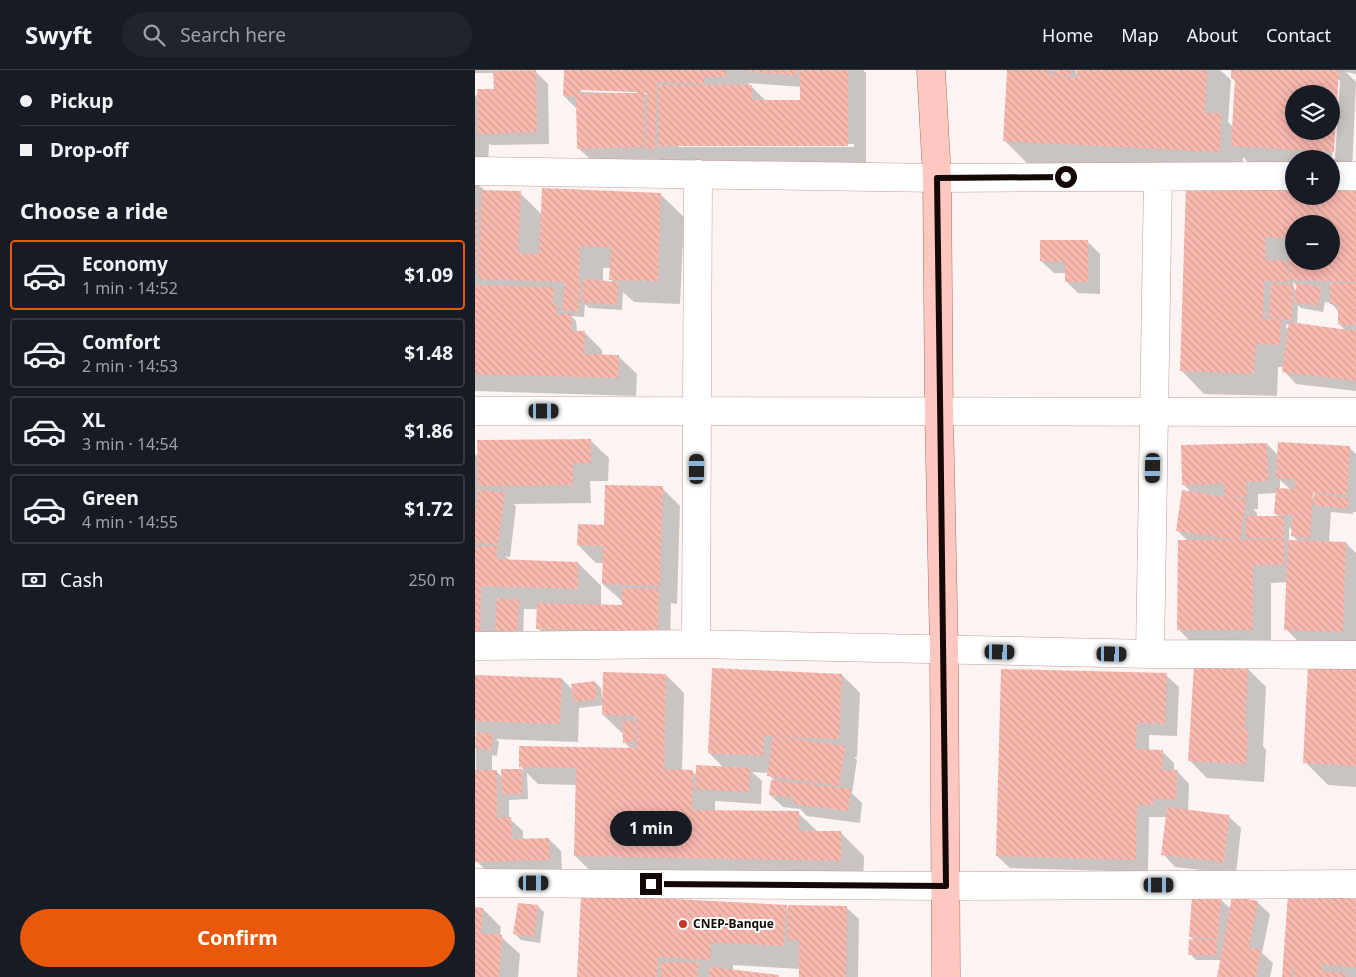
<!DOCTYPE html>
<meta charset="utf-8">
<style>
body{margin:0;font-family:"Noto Sans",sans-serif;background:#20242c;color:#f1f3f6;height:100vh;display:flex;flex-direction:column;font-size:19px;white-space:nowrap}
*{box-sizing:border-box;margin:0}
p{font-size:16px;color:#9ea1a6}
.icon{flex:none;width:28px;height:28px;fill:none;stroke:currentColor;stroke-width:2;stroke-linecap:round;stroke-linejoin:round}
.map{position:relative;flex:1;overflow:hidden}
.panel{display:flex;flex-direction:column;background:#171b24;width:475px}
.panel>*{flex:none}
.hud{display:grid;align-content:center;height:110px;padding:0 20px;background:#171b24}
.tools{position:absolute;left:810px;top:15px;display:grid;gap:10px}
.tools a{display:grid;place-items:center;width:55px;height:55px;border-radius:50%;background:#171b24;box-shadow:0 2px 12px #0003;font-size:25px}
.end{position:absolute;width:22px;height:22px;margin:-11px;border:6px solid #150907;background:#fff;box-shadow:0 0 0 2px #fff}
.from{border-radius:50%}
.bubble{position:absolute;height:35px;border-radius:18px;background:#171b24;box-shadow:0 2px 12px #0003;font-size:16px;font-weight:700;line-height:35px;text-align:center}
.car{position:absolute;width:15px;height:30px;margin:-15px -8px;border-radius:6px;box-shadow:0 0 4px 1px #0007;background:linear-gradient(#222 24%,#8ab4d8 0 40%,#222 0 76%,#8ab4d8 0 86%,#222 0)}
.hud b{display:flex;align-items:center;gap:18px;height:48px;font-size:19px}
.hud b+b{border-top:1px solid #363941}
.hud i{width:12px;height:12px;background:#f1f3f6}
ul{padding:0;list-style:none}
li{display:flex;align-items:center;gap:15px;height:70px;margin:0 10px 8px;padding:0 10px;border:2px solid #363941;border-radius:5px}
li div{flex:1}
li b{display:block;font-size:19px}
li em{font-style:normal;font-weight:700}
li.selected{border-color:#ea580c}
li>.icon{width:45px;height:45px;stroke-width:1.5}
h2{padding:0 20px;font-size:22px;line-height:60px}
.pay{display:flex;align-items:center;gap:12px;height:55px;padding:0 20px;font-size:19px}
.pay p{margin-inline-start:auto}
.button{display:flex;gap:10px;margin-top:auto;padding:10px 20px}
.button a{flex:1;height:58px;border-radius:30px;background:#ea580c;color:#fff;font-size:20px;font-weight:700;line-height:58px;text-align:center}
header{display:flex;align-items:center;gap:30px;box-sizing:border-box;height:70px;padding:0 25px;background:#171b24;border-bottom:1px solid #363941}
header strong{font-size:24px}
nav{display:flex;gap:28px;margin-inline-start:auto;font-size:18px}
.search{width:350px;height:45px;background:#20242c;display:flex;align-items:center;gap:12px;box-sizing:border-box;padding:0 18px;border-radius:28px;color:#9ea1a6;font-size:19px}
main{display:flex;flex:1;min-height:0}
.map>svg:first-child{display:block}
.shadow{fill:#0003;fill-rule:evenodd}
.building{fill:url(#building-back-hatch);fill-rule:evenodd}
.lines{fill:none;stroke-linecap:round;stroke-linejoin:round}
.minor-casing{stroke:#c29c96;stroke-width:29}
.tertiary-casing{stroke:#c29c96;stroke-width:29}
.primary-casing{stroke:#ac6e64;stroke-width:29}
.minor{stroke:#fff;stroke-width:28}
.tertiary{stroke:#fff;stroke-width:28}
.primary{stroke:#fec8c0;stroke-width:28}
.route{stroke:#150907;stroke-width:6}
.poi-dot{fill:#c33629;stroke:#fff;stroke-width:2}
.labels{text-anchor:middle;stroke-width:4;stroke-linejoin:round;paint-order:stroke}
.poi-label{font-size:12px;font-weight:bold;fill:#150907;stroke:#fff;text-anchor:start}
</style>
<header>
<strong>Swyft</strong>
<div class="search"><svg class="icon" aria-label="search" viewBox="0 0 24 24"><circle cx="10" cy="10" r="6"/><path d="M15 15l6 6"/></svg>Search here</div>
<nav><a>Home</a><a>Map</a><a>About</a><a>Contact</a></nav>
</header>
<main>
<section class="panel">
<div class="hud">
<b><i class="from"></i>Pickup</b>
<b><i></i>Drop-off</b>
</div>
<h2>Choose a ride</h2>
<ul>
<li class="selected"><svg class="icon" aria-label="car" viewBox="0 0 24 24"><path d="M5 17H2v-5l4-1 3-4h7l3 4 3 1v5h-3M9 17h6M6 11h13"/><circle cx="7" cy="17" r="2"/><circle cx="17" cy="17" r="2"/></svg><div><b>Economy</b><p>1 min · 14:52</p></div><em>$1.09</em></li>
<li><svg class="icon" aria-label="car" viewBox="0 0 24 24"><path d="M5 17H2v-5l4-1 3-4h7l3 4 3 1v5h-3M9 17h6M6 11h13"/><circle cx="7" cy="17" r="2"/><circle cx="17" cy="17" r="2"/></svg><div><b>Comfort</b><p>2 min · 14:53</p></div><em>$1.48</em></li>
<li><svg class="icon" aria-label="car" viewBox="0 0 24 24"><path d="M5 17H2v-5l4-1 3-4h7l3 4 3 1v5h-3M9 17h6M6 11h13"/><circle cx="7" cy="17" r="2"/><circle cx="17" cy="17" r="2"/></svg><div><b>XL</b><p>3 min · 14:54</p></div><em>$1.86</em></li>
<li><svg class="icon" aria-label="car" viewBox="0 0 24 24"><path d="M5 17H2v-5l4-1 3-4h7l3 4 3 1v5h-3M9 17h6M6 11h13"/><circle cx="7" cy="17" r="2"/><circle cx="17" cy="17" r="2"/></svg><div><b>Green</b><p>4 min · 14:55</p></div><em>$1.72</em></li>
</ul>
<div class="pay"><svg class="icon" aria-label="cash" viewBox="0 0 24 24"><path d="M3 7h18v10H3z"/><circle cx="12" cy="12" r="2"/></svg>Cash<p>250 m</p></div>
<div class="button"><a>Confirm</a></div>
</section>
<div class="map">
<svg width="881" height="907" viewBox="0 0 881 907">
<defs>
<pattern id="building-back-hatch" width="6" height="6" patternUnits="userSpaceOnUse" patternTransform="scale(1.25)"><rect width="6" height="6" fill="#f9b9af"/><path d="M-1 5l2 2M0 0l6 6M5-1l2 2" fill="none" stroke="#d59e95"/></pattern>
</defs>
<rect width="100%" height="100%" fill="#fcf4f2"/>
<path class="shadow" d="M0,0L60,1L73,14L74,74L16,75L14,73L13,95H0V25L3,28L20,20V3H0Z
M90,0H388L391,3V93L195,101L183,89L116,90L103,78L102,39L89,26ZM274,13L327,17V32H292L276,16H274ZM106,19L175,22V24L106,22ZM379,74V77H203V75Z
M533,0H601V4H603L604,0H745L756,10L753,52L758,57L761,12L757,8L758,0H881V4L871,2L881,12L877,100L856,99V89H819V96L775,94L768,87L767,105L552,93L529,70ZM862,10H865L860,89L857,88ZM819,24H856V61H819Z
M0,112L10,121L45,123L67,145L185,124L209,147L205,234L159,232L148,222L147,240L114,238L110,234L109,247L96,246L101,251L102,262H109L127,280V286H143L162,304L161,326L0,321ZM128,198H136V209L139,213L128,212Z
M712,116L819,126H856L881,122V321L821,314L809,301V297H803L802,326L729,324L706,300ZM819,154H856V191H819ZM818,212L823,217L822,221L818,217ZM850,232L856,233L862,240H865V255L871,261L822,255L823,235L826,238L848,242ZM811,254L815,255L814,260L811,257Z
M613,172L625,184V224L603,223L591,211V203H579L566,191Z
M115,370L134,388L133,411H115L116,433L38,434L41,436L35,487L30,486L35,491L103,493L126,516V536H148V532L128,514L129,493H121L103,475L187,418L205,436L202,534L196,533L195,573L75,571L63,558V539H49L48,567L0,584V384L4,388Z
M792,374L804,386L874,377L881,384V442H878V444L856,442L854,473H871L881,483V579L829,577L811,559L812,512L796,513V577L722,578L704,560L713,471L702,460L717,423L709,415ZM805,410L816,420H805ZM840,417L839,429L836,427ZM802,423L800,443L804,447H782V443L778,439H783V424ZM814,457L818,461V466L823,471H814Z
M773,599L791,617L788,676L791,680L789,712L732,708L714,690Z
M881,600V717L853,715L830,692Z
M191,605L209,623L207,701H217L222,706L249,698L234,683L367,605L385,623L382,687H379L382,690L377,723L387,733L385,753L332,746L325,739L308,737L295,725L300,711L294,705V703L277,702L287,711L286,734L240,731V741L323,743L343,762L366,763L389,786L388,814L124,809L100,786L102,715L63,714L52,703L53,729L34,730V748L48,761V770L74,769L86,781L87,802L14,804L2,791L0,606L87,609L99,621L120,612L126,618L127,628ZM129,635L128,645L147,663H149V672L156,679L45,696L49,700L28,701V708L21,701H17V685L22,686L24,672L21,669L103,672L104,638Z
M691,605L704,617L702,666L674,665V681H687L699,693V701H702L714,714L713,741L753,746L766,758L761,804L700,797L688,784L692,747H674L673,802L535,798L522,786Z
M745,829L756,839L782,832L795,844L787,883L798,893L795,907H743L746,890H721L715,884L720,871L716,867Z
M881,830V907H808Z
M44,834L63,836L69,842L65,873L46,870L40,864Z
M311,837L314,840L371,837L384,849L383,907H325V899L258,895V901L304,907H103Z
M0,838L8,839L26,857L25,866L45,884L43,907H0Z"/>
<path class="building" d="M61,0L62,62L3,64L2,19H19L18,1Z
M89,0H251V7H229V14L182,12L180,79H171L172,23H169L170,77L102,79L101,27L88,26ZM104,20L162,22V23L104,24Z
M268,0H323L322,6L268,1Z
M325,0H373V76H183V15H277V30H325Z
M532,0H574V6H579V0H596V6H583L602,8V0H732L730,43H746L745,82L528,71Z
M756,0H864L859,82L756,76L760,9L756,8ZM819,24H856V61H819Z
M711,115L819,119V126H856V120L881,121V212L814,210L815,168L791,167L790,190L813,191V212L789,211L788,249L806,250L805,275L781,274L779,304L705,301ZM819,154H856V191H819Z
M67,118L186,123L183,211L134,210L136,177L105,176L104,213H106L103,242L87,240L90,212L3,209L7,120L46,121L43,183L64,184Z
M0,137H2V204H0Z
M565,170H613V212H590V192L565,191Z
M108,209L143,212L142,235L107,232Z
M822,213L846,217L843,236L819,232Z
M855,213H881V255H863V235L855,234Z
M796,214L819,215L816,250L794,248Z
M0,215L79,217L78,235H83L82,245L96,243L97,261H110L109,284L144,285L143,308L0,304Z
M814,252L881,261V311L807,302Z
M116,369V393H98V415L3,416L2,370Z
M803,372L875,376L872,425L838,423L835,468L816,466L818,445L799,444L801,418L820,419V409L801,408Z
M792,373L793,411L771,412L772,427H754L771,430L765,470L809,469V495H778V560H702L703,470H762L701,461L707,420L750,427V414L707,415L706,375Z
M130,415L188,416L185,516L127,514L128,476L102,475L103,454L129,455Z
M3,420L30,423L23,475L0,472V447Z
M839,424L874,428L872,439L838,435Z
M771,446H809V468H771Z
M813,470L871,472L868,562L809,560Z
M0,476H22V489L103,492V519L6,516L5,563H0Z
M147,518L184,519L183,561L61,559L62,533L147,535Z
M22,528L44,530L42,562L20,560Z
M719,595L773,598L770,660H773L771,694L713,691Z
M833,596L881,599V696L828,693Z
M237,598L367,604L364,669L305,667L370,676L364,716L292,706L298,666H289L288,686L233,683Z
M526,599L692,603L690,654L662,653L661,679L688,680L687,700H702L701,729H679L678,735H662L661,790L521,786Z
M128,602L191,604L189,699L218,700L217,740L324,741V761H366V791L99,786L101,698L44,697V676L162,678V646L127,645Z
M0,605L87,608L85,654L0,651Z
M120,611L122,629L99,632L96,614Z
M147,651H160L161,672L148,673Z
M1,662L18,664L16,680L0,678Z
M221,695L275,698L274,722L220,719Z
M26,699H47V724H27Z
M0,700H22V748L36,747L37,769L74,768L75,790L0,792Z
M296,710L376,719L373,741L319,734V728L294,725Z
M692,737L754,745L749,792L686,785Z
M106,824L312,835L309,876L236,872L235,890L183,887L182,907H102Z
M813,824L881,829V897L848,894L847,901L871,903L870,907H819L820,898H817V907H807Z
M717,826L746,827L743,869L714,867Z
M757,826L783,831L774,877L786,880L781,907H742Z
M43,833L63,835L59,867L38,864Z
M313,835L372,836L371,907H324V870H313Z
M0,837L8,838L6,863L27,865L24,907H0Z
M714,869L742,870V885H713Z
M186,892H223L222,907H186Z
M235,897L304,905V907H234Z"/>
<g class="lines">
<g class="minor-casing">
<path id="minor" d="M0,101L462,108L819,106
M856,106H881
M221,574L223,104
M0,576L221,574L675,584L881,585
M675,584L683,107
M0,813L471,816L881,814"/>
</g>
<g class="tertiary-casing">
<path id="tertiary" d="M0,341L881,342"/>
</g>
<g class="primary-casing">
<path id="primary" d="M456,0L462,108L464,342L469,580L471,907"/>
</g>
<use href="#minor" class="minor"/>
<use href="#tertiary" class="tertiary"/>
<use href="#primary" class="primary"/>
</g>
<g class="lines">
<path class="route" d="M176,814L471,816C469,580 465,344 462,108L591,107"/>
</g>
<circle class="poi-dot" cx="208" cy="854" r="5"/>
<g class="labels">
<g class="poi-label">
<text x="218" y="858">CNEP-Banque</text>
</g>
</g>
</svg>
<div class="tools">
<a><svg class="icon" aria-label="layers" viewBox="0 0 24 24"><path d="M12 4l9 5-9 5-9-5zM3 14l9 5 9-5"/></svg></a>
<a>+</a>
<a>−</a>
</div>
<i class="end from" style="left:591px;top:107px"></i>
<i class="end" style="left:176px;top:814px"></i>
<div class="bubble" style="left:135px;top:741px;width:82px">1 min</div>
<i class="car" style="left:69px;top:341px;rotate:90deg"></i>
<i class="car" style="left:678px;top:398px;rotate:181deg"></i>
<i class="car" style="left:222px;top:399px;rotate:0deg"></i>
<i class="car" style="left:525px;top:582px;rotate:91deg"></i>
<i class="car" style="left:637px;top:584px;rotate:91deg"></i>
<i class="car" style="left:59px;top:813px;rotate:90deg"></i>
<i class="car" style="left:684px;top:815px;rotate:90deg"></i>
</div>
</main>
